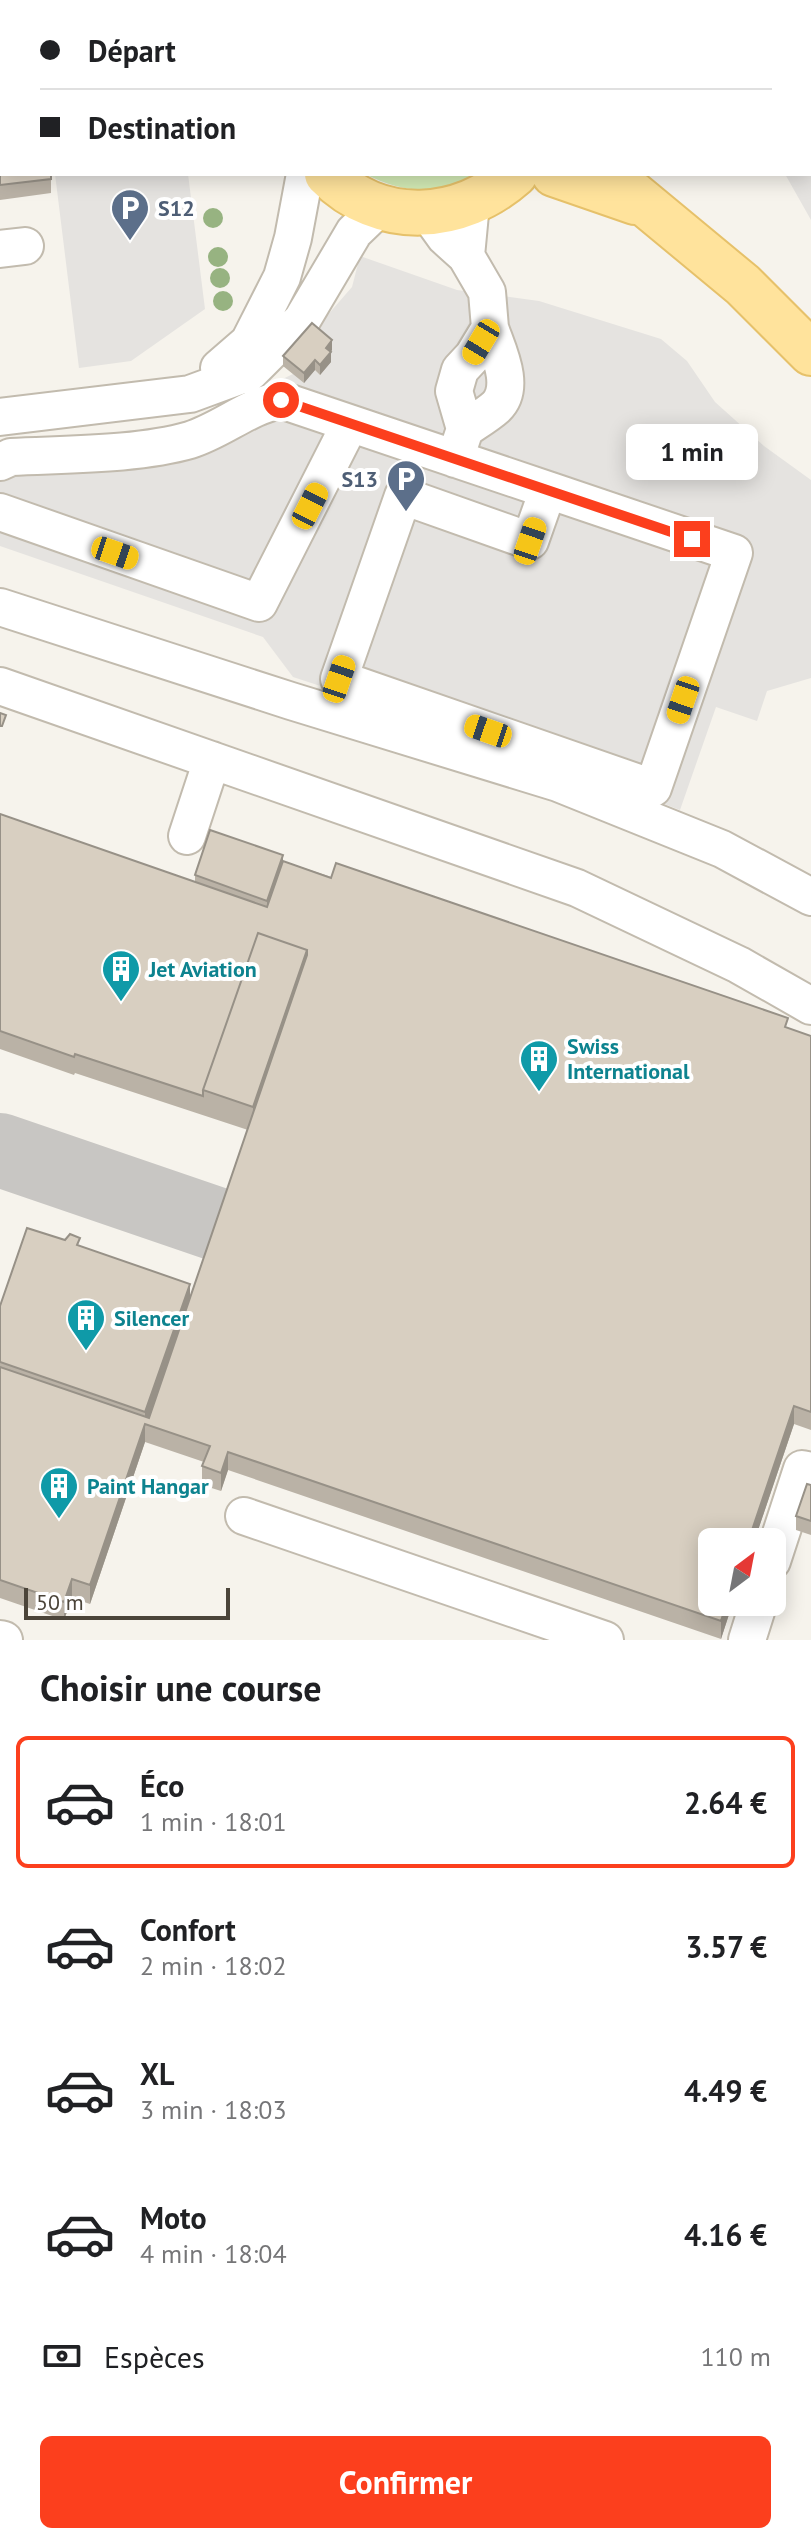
<!DOCTYPE html>
<html lang="fr">
<meta charset="utf-8">
<style>
body{margin:0;font-family:"PT Sans",sans-serif;background:#f6f6f6;color:#202124;height:100vh;display:flex;flex-direction:column;font-size:30px;white-space:nowrap}
*{box-sizing:border-box;margin:0}
p{font-size:26px;color:#757577}
.icon{flex:none;width:44px;height:44px;fill:none;stroke:currentColor;stroke-width:2;stroke-linecap:round;stroke-linejoin:round}
.map{position:relative;height:1640px;overflow:hidden}
.panel{display:flex;flex-direction:column;background:#fff;flex:1}
.panel>*{flex:none}
.banner{position:absolute;left:0px;top:0px;width:812px;height:176px;box-shadow:0 4px 20px #0003;display:grid;align-content:center;height:176px;padding:0 40px;background:#fff}
.needle{width:52px;rotate:32deg}
.tools{position:absolute;left:698px;top:1528px;display:grid;gap:16px}
.tools a{display:grid;place-items:center;width:88px;height:88px;border-radius:12px;background:#fff;box-shadow:0 4px 20px #0003;font-size:40px}
.scale{position:absolute;left:24px;bottom:20px;width:206px;box-sizing:border-box;padding-left:8px;border:4px solid #4b4439;border-top:0;font-size:22px;line-height:28px;white-space:nowrap;color:#4b4439;-webkit-text-stroke:6px #fff;paint-order:stroke}
.end{position:absolute;width:36px;height:36px;margin:-18px;border:10px solid #fc3f1d;background:#fff;box-shadow:0 0 0 4px #fff}
.from{border-radius:50%}
.bubble{position:absolute;height:56px;border-radius:12px;background:#fff;box-shadow:0 4px 20px #0003;font-size:26px;font-weight:600;line-height:56px;text-align:center}
.car{position:absolute;width:24px;height:48px;margin:-24px -12px;border-radius:10px;box-shadow:0 0 6px 2px #0007;background:linear-gradient(#f5c518 24%,#345 0 40%,#f5c518 0 76%,#345 0 86%,#f5c518 0)}
.banner b{display:flex;align-items:center;gap:28px;height:76px;font-size:30px}
.banner b+b{border-top:2px solid #e0e0e0}
.banner i{width:20px;height:20px;background:#202124}
ul{padding:0;list-style:none}
li{display:flex;align-items:center;gap:24px;height:132px;margin:0 16px 12px;padding:0 24px;border:4px solid transparent;border-radius:12px}
li div{flex:1}
li b{display:block;font-size:30px}
li em{font-style:normal;font-weight:600}
li.current{border-color:#fc3f1d}
li>.icon{width:72px;height:72px;stroke-width:1.5}
h2{padding:0 40px;font-size:36px;line-height:96px}
.pay{display:flex;align-items:center;gap:20px;height:88px;padding:0 40px;font-size:30px}
.pay p{margin-inline-start:auto}
.button{display:flex;gap:16px;margin-top:auto;padding:16px 40px}
.button a{flex:1;height:92px;border-radius:12px;background:#fc3f1d;color:#fff;font-size:32px;font-weight:600;line-height:92px;text-align:center}
.map>svg:first-child{display:block}
.green{fill:#d2eab5}
.parking{fill:#e5e3e0}
.lines{fill:none;stroke-linecap:round;stroke-linejoin:round}
.taxiway{stroke:#c8c6c3;stroke-width:74}
.minor-casing{stroke:#c2bbae;stroke-width:40}
.major-casing{stroke:#e6c16a;stroke-width:48}
.minor{stroke:#fff;stroke-width:36}
.major{stroke:#ffe39c;stroke-width:44}
.tree{fill:#97b381}
.wall{fill:#bab2a6}
.shaded-wall{fill:#979187}
.building{fill:#d8cfc1;stroke:#979187;stroke-width:2}
.route{stroke:#fc3f1d;stroke-width:10}
.labels{text-anchor:middle;stroke-width:8;stroke-linejoin:round;paint-order:stroke}
.service-label{font-size:22px;font-weight:bold;fill:#4e5e75;stroke:#fff;text-anchor:start}
.culture-label{font-size:22px;font-weight:bold;fill:#0d838f;stroke:#fff;text-anchor:start}
</style>
<div class="map">
<svg width="811" height="1640" viewBox="0 0 811 1640">
<rect width="100%" height="100%" fill="#f6f3ec"/>
<path class="green" d="M333,0H507L509,2H332Z
M365,174H479C439,196 405,194 365,174Z"/>
<path class="parking" d="M0,0H167V2H2L0,6Z
M684,0H811V220L785,174H810V2H685Z
M55,174H188L205,309L131,361L79,368Z
M360,256L457,290L539,301L661,339L687,361L715,402L764,446L811,480V678L767,691L757,721L716,707L680,810L570,768L293,677L263,637L0,546V444L176,430L293,374L315,370L320,375L312,333L352,287Z"/>
<g class="lines">
<path class="taxiway" d="M0,1150L310,1256"/>
<g class="minor-casing">
<path id="minor" d="M427,212L445,237L466,256L471,203
M0,249L25,246
M466,256L487,292L490,328
M219,368L249,342L282,277L293,238L305,174
M0,417L190,394L250,372L302,320L354,232L380,207
M455,459L465,429L454,391L460,370L473,356L490,328C497,349 517,387 496,407C487,415 475,422 465,429
M0,462L11,457C66,454 138,455 190,440C222,430 248,406 281,400L548,490L530,541L403,496L339,679L653,788L734,553L548,490
M0,512L259,603L350,424
M0,607L291,701L558,783L722,849L811,897
M0,686L577,888L739,965L811,1006
M187,836L212,760
M244,1516L605,1640
M772,1561L802,1469L811,1471
M0,1639L4,1640
M747,1640L759,1602"/>
</g>
<g class="major-casing">
<path id="major" d="M532,0L533,2
M307,2L309,0
M327,174C380,228 460,223 515,174
M554,174L635,202
M609,174L743,285L811,353"/>
</g>
<use href="#minor" class="minor"/>
<use href="#major" class="major"/>
</g>
<g class="tree">
<circle cx="213" cy="218" r="10"/>
<circle cx="218" cy="257" r="10"/>
<circle cx="220" cy="278" r="10"/>
<circle cx="223" cy="301" r="10"/>
</g>
<path class="wall" d="M0,21L51,179V193L0,200Z
M332,350L331,352V362L320,375L315,370L304,383L283,366V356Z
M0,814L195,882V875L283,861L811,1036V1430L794,1424L754,1542H712L733,1602L721,1639L228,1470L221,1491L202,1485V1466L204,1462L145,1442L90,1604L72,1598L64,1620L0,1598V1306L80,1246L190,1299L248,1130L75,1073L74,1075L0,1049Z
M811,1485V1535L796,1530V1516Z"/>
<path class="shaded-wall" d="M332,340V350L326,358V348Z
M331,352V362L320,375V365Z
M315,360V370L304,383V373Z
M283,855V879L267,925V901Z
M307,950V974L253,1132V1107Z
M190,1284V1302L148,1425L145,1424V1412Z
M794,1406V1424L754,1542H748Z
M145,1424V1442L90,1604V1585Z
M228,1452V1470L221,1491V1473Z
M72,1579V1598L64,1620V1602Z
M727,1602H733L721,1639V1621Z"/>
<path class="building" d="M0,21H2V174H51V179L0,185Z
M312,323L332,340L326,348L331,352L320,365L315,360L304,373L283,356Z
M0,713L6,715L2,726H0Z
M0,814L267,907L283,861L331,878L336,863L788,1018L785,1027L811,1036V1412L794,1406L748,1542H712V1602H727L721,1621L228,1452L221,1473L202,1466L210,1446L145,1424L90,1585L72,1579L64,1602L0,1580V1367L149,1418L307,955V950L258,933L203,1090V1096L75,1054L74,1057L0,1031Z
M210,830L283,855L267,901L195,875Z
M258,933L307,950L253,1107L203,1090Z
M27,1228L65,1240L70,1234L80,1238L77,1245L190,1284L145,1412L0,1362V1306Z
M807,1484L811,1485V1521L796,1516Z"/>
<g class="lines">
<path class="route" d="M281,400L692,539"/>
</g>
<defs>
<g id="parking-pin" transform="scale(2)"><path d="M0 17L-7.5 6A9.5 9.5 0 1 1 7.5 6Z" fill="#5c6f8a" stroke="#fff"/><path d="M-3.5-5.5H1a3.5 3.5 0 0 1 0 7H-1V5.5H-3.5ZM-1-3.4V-.6H.8a1.4 1.4 0 0 0 0-2.8Z" fill="#fff"/></g>
<g id="building-pin" transform="scale(2)"><path d="M0 17L-7.5 6A9.5 9.5 0 1 1 7.5 6Z" fill="#0f9aa8" stroke="#fff"/><path d="M-4-6H4V6H1V3H-1V6H-4ZM-2.5-4.3h1.7v1.8h-1.7ZM.8-4.3h1.7v1.8H.8ZM-2.5-1h1.7V.8h-1.7ZM.8-1h1.7V.8H.8Z" fill="#fff"/></g>
</defs>
<g fill-rule="evenodd">
<use href="#parking-pin" x="130" y="208"/>
<use href="#parking-pin" x="406" y="479"/>
<use href="#building-pin" x="121" y="969"/>
<use href="#building-pin" x="539" y="1059"/>
<use href="#building-pin" x="86" y="1318"/>
<use href="#building-pin" x="59" y="1486"/>
</g>
<g class="labels">
<g class="service-label">
<text x="158" y="216">S12</text>
<text x="378" y="487" text-anchor="end">S13</text>
</g>
<g class="culture-label">
<text x="149" y="977">Jet Aviation</text>
<text x="567" y="1054">Swiss<tspan x="567" dy="25">International</tspan></text>
<text x="114" y="1326">Silencer</text>
<text x="87" y="1494">Paint Hangar</text>
</g>
</g>
</svg>
<div class="tools">
<a><svg class="needle" viewBox="-14 -14 28 28"><path d="M0-13l5 13h-10z" fill="#e53935"/><path d="M0 13l5-13h-10z" fill="#757577"/></svg></a>
</div>
<div class="scale">50 m</div>
<i class="end from" style="left:281px;top:400px"></i>
<i class="end" style="left:692px;top:539px"></i>
<div class="bubble" style="left:626px;top:424px;width:132px">1 min</div>
<i class="car" style="left:481px;top:342px;rotate:211deg"></i>
<i class="car" style="left:310px;top:506px;rotate:27deg"></i>
<i class="car" style="left:530px;top:541px;rotate:19deg"></i>
<i class="car" style="left:115px;top:553px;rotate:109deg"></i>
<i class="car" style="left:339px;top:679px;rotate:19deg"></i>
<i class="car" style="left:683px;top:700px;rotate:199deg"></i>
<i class="car" style="left:488px;top:731px;rotate:289deg"></i>
<div class="banner">
<b><i class="from"></i>Départ</b>
<b><i></i>Destination</b>
</div>
</div>
<section class="panel">
<h2>Choisir une course</h2>
<ul>
<li class="current"><svg class="icon" aria-label="car" viewBox="0 0 24 24"><path d="M5 17H2v-5l4-1 3-4h7l3 4 3 1v5h-3M9 17h6M6 11h13"/><circle cx="7" cy="17" r="2"/><circle cx="17" cy="17" r="2"/></svg><div><b>Éco</b><p>1 min · 18:01</p></div><em>2.64 €</em></li>
<li><svg class="icon" aria-label="car" viewBox="0 0 24 24"><path d="M5 17H2v-5l4-1 3-4h7l3 4 3 1v5h-3M9 17h6M6 11h13"/><circle cx="7" cy="17" r="2"/><circle cx="17" cy="17" r="2"/></svg><div><b>Confort</b><p>2 min · 18:02</p></div><em>3.57 €</em></li>
<li><svg class="icon" aria-label="car" viewBox="0 0 24 24"><path d="M5 17H2v-5l4-1 3-4h7l3 4 3 1v5h-3M9 17h6M6 11h13"/><circle cx="7" cy="17" r="2"/><circle cx="17" cy="17" r="2"/></svg><div><b>XL</b><p>3 min · 18:03</p></div><em>4.49 €</em></li>
<li><svg class="icon" aria-label="car" viewBox="0 0 24 24"><path d="M5 17H2v-5l4-1 3-4h7l3 4 3 1v5h-3M9 17h6M6 11h13"/><circle cx="7" cy="17" r="2"/><circle cx="17" cy="17" r="2"/></svg><div><b>Moto</b><p>4 min · 18:04</p></div><em>4.16 €</em></li>
</ul>
<div class="pay"><svg class="icon" aria-label="cash" viewBox="0 0 24 24"><path d="M3 7h18v10H3z"/><circle cx="12" cy="12" r="2"/></svg>Espèces<p>110 m</p></div>
<div class="button"><a>Confirmer</a></div>
</section>
